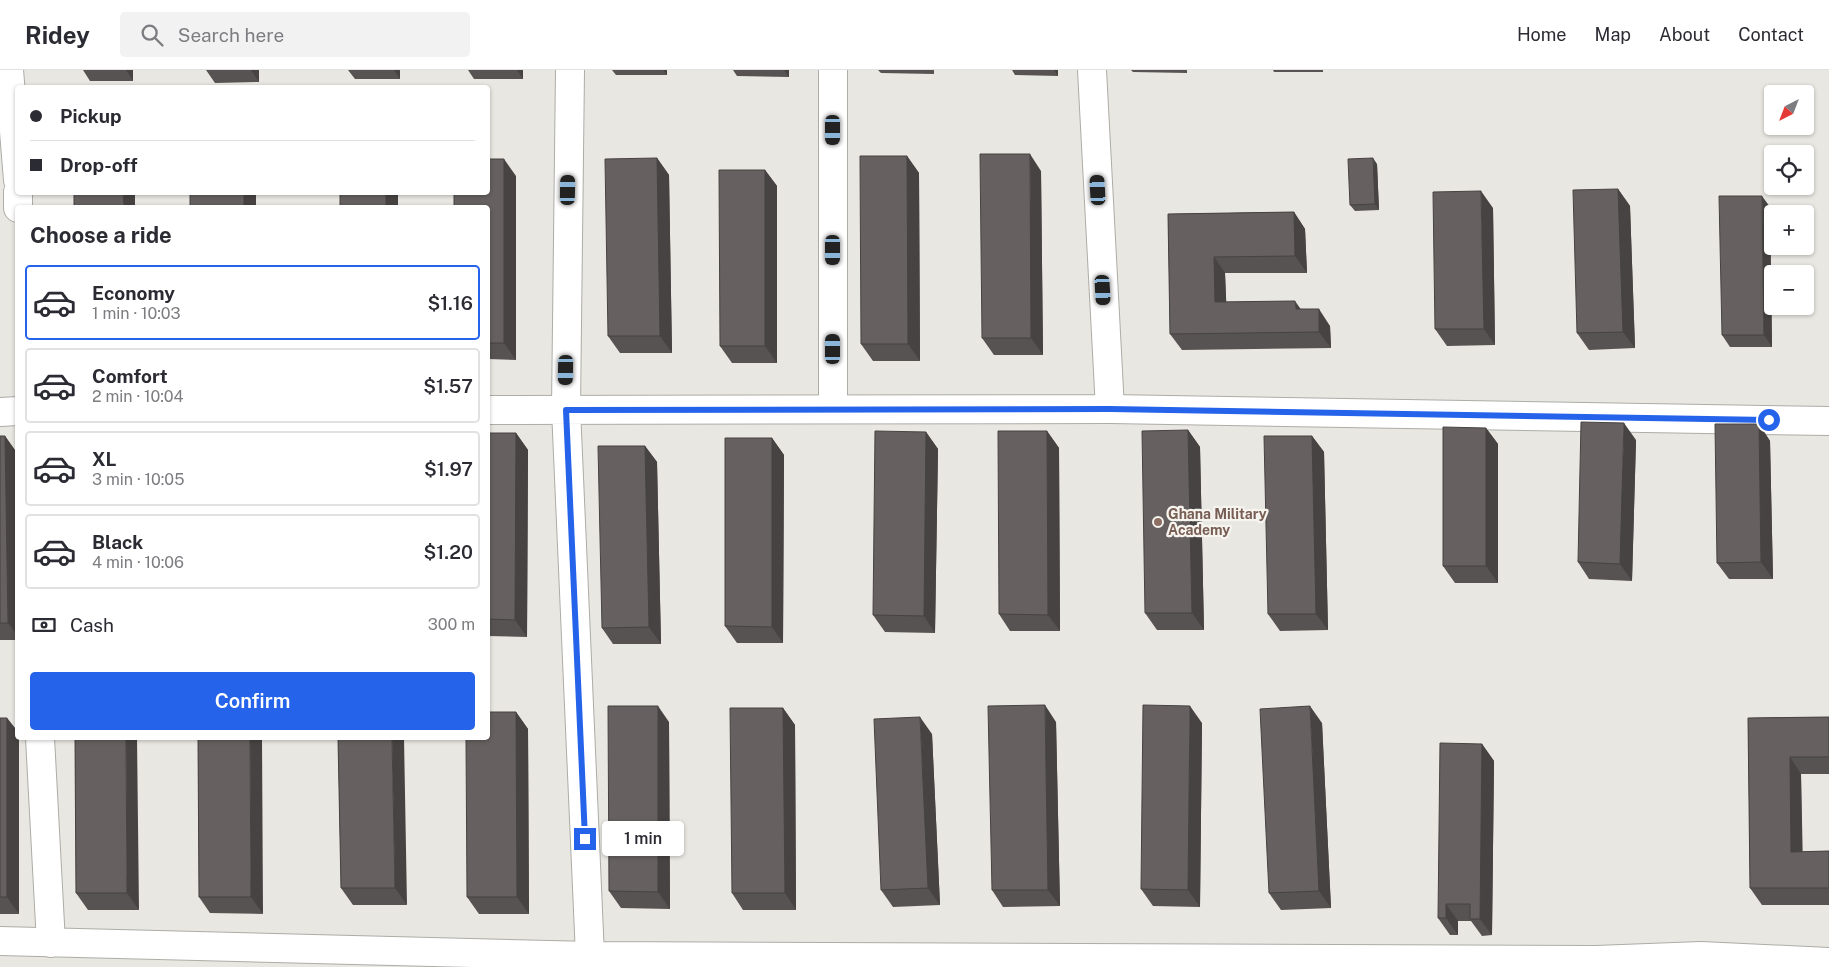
<!DOCTYPE html>
<meta charset="utf-8">
<style>
body{margin:0;font-family:"Public Sans",sans-serif;background:#f2f2f3;color:#2b2b33;height:100vh;display:flex;flex-direction:column;font-size:19px;white-space:nowrap}
*{box-sizing:border-box;margin:0}
p{font-size:16px;color:#7c7c81}
.icon{flex:none;width:28px;height:28px;fill:none;stroke:currentColor;stroke-width:2;stroke-linecap:round;stroke-linejoin:round}
.map{position:relative;flex:1;overflow:hidden}
.side{position:absolute;left:15px;top:135px;width:475px;height:535px;display:flex;flex-direction:column;background:#fff;border-radius:5px;box-shadow:0 1px 4px #0004}
.side>*{flex:none}
.hud{position:absolute;left:15px;top:15px;width:475px;height:110px;border-radius:5px;box-shadow:0 1px 4px #0004;display:grid;align-content:center;height:110px;padding:0 15px;background:#fff}
.needle{width:32px;rotate:222deg}
.buttons{position:absolute;left:1764px;top:15px;display:grid;gap:10px}
.buttons a{display:grid;place-items:center;width:50px;height:50px;border-radius:5px;background:#fff;box-shadow:0 1px 4px #0004;font-size:25px}
.end{position:absolute;width:22px;height:22px;margin:-11px;border:6px solid #2563eb;background:#fff;box-shadow:0 0 0 2px #fff}
.from{border-radius:50%}
.bubble{position:absolute;height:35px;border-radius:5px;background:#fff;box-shadow:0 1px 4px #0004;font-size:16px;font-weight:600;line-height:35px;text-align:center}
.car{position:absolute;width:15px;height:30px;margin:-15px -8px;border-radius:6px;box-shadow:0 0 4px 1px #0007;background:linear-gradient(#222 24%,#8ab4d8 0 40%,#222 0 76%,#8ab4d8 0 86%,#222 0)}
.hud b{display:flex;align-items:center;gap:18px;height:48px;font-size:19px}
.hud b+b{border-top:1px solid #e1e1e2}
.hud i{width:12px;height:12px;background:#2b2b33}
ul{padding:0;list-style:none}
li{display:flex;align-items:center;gap:15px;height:75px;margin:0 10px 8px;padding:0 5px;border:2px solid #e1e1e2;border-radius:5px}
li div{flex:1}
li b{display:block;font-size:19px}
li em{font-style:normal;font-weight:600}
li.current{border-color:#2563eb}
li>.icon{width:45px;height:45px;stroke-width:1.5}
h2{padding:0 15px;font-size:22px;line-height:60px}
.pay{display:flex;align-items:center;gap:12px;height:55px;padding:0 15px;font-size:19px}
.pay p{margin-inline-start:auto}
.button{display:flex;gap:10px;margin-top:auto;padding:10px 15px}
.button a{flex:1;height:58px;border-radius:5px;background:#2563eb;color:#fff;font-size:20px;font-weight:600;line-height:58px;text-align:center}
header{display:flex;align-items:center;gap:30px;box-sizing:border-box;height:70px;padding:0 25px;background:#fff;border-bottom:1px solid #e1e1e2}
header strong{font-size:24px}
nav{display:flex;gap:28px;margin-inline-start:auto;font-size:18px}
.search{width:350px;height:45px;background:#f2f2f3;display:flex;align-items:center;gap:12px;box-sizing:border-box;padding:0 18px;border-radius:5px;color:#7c7c81;font-size:19px}
.map>svg:first-child{display:block}
.lines{fill:none;stroke-linecap:round;stroke-linejoin:round}
.street-casing{stroke:#adaca6;stroke-width:30}
.street{stroke:#fff;stroke-width:28}
.wall{fill:#585353}
.shaded-wall{fill:#474343}
.building{fill:#666060;stroke:#474343}
.route{stroke:#2563eb;stroke-width:6}
.education-dot{fill:#8d6e63;stroke:#f6f4ef;stroke-width:2}
.labels{text-anchor:middle;stroke-width:4.5;stroke-linejoin:round;paint-order:stroke}
.education-label{font-size:14px;font-weight:bold;fill:#785e54;stroke:#f6f4ef;text-anchor:start}
</style>
<header>
<strong>Ridey</strong>
<div class="search"><svg class="icon" aria-label="search" viewBox="0 0 24 24"><circle cx="10" cy="10" r="6"/><path d="M15 15l6 6"/></svg>Search here</div>
<nav><a>Home</a><a>Map</a><a>About</a><a>Contact</a></nav>
</header>
<div class="map">
<svg width="1829" height="897" viewBox="0 0 1829 897">
<rect width="100%" height="100%" fill="#e9e7e1"/>
<g class="lines">
<g class="street-casing">
<path id="street" d="M9,0L18,110
M570,0L566,339L590,886
M833,0V339
M1092,0L1110,339
M18,122V138
M488,340L1110,339L1829,351
M0,342L18,341
M40,668L51,873
M0,871L590,886L1596,890L1701,886L1829,892"/>
</g>
<use href="#street" class="street"/>
</g>
<path class="wall" d="M83,0H133V11H90Z
M206,0H259V12L215,13Z
M348,0H400V9H355Z
M468,0H523V9H474Z
M612,0H667V5H616Z
M733,0H789V7L737,6Z
M878,0H934V4L881,3Z
M1012,0H1058V6L1015,5Z
M1131,0H1187V3L1133,2Z
M1273,0H1323V2H1274Z
M907,86L919,103L920,291H873L861,274Z
M657,88L669,105L672,283H620L608,266Z
M1377,94L1379,140L1355,141L1350,135Z
M765,100L777,116V293H732L720,276Z
M1041,101L1043,285H994L982,268Z
M516,106V290L488,289V138Z
M1618,119L1630,136L1635,278L1589,280L1577,263Z
M1770,137L1772,277H1730L1722,265Z
M1493,138L1495,275L1447,276L1435,259Z
M1294,142L1305,159L1307,203H1225L1226,232L1301,239L1330,256L1331,278L1182,280L1170,264L1168,144Z
M1759,354L1770,371L1773,509H1729L1717,493Z
M1486,358L1498,374V513H1455L1443,496Z
M1188,360L1200,377L1204,560H1157L1145,543Z
M1047,361L1059,378L1060,561H1010L999,544Z
M926,362L938,379L935,563L885,562L873,545Z
M488,363H516L528,380L527,567L488,566Z
M0,366H5L17,383L18,570H0Z
M1312,366L1324,382L1328,560L1280,561L1268,544Z
M772,368L784,385L783,573H737L725,556Z
M1636,370L1632,511L1589,509L1578,492Z
M645,376L657,392L661,574H613L602,558Z
M783,638L795,655L796,840H743L732,823Z
M516,642L528,659L529,844H479L467,827Z
M1829,647V704H1801L1802,782L1829,781V835H1762L1750,818L1748,648Z
M0,648H7L18,662L19,844H0Z
M669,652L670,839L621,838L609,821Z
M1056,652L1060,836L1003,837L992,820Z
M1202,653L1200,837L1153,836L1141,819Z
M1322,653L1331,838L1281,840L1269,823Z
M932,664L940,835L893,837L881,820Z
M75,668L139,840H88L76,823Z
M198,668L263,844L210,843L199,827Z
M338,668L407,835H353L341,818Z
M1482,674L1494,691L1492,865L1482,866L1471,851H1458V865H1450L1438,848Z"/>
<path class="shaded-wall" d="M126,0H133V11Z
M251,0H259V12Z
M394,0H400V9Z
M517,0H523V9Z
M663,0H667V5Z
M784,0H789V7Z
M1054,0H1058V6Z
M1030,84L1041,101L1043,285L1031,268Z
M907,86L919,103L920,291L908,274Z
M657,88L669,105L672,283L660,266Z
M1373,88L1377,94L1379,140L1375,134Z
M504,89L516,106V290L504,273Z
M765,100L777,116V293L765,276Z
M1618,119L1630,136L1635,278L1623,262Z
M1481,121L1493,138L1495,275L1484,259Z
M123,122H135V138H124Z
M244,122H256V138H244Z
M386,122H398V138H386Z
M1762,126L1770,137L1772,277L1764,265Z
M1294,142L1305,159L1307,203L1295,186Z
M1214,187L1225,203L1227,249L1215,232Z
M1295,231L1307,248L1296,239Z
M1319,239L1330,256L1331,278L1319,262Z
M1624,353L1636,370L1632,511L1620,494Z
M1759,354L1770,371L1773,509L1761,492Z
M1486,358L1498,374V513L1486,496Z
M1188,360L1200,377L1204,560L1192,543Z
M1047,361L1059,378L1060,561L1048,545Z
M926,362L938,379L935,563L924,546Z
M516,363L528,380L527,567L515,550Z
M5,366L17,383L18,566L8,553Z
M1312,366L1324,382L1328,560L1316,544Z
M772,368L784,385L783,573L772,557Z
M645,376L657,392L661,574L649,557Z
M1045,635L1056,652L1060,836L1048,820Z
M658,636L669,652L670,839L658,822Z
M1190,636L1202,653L1200,837L1188,820Z
M1310,636L1322,653L1331,838L1319,821Z
M783,638L795,655L796,840L785,823Z
M516,642L528,659L529,844L517,827Z
M920,647L932,664L940,835L928,818Z
M7,648L18,662V668H19V844L7,827Z
M126,668H137L139,840L127,823Z
M250,668H262L263,844L251,827Z
M392,668H404L407,835L395,818Z
M1482,674L1494,691L1492,865L1480,849Z
M1790,687L1801,704L1803,799L1791,782Z
M1446,834L1458,851V865L1446,848Z"/>
<path class="building" d="M980,84H1030L1031,268H982Z
M860,86H907L908,274H861Z
M657,88L660,266H608L605,89Z
M1373,88L1375,134L1350,135L1348,89Z
M488,89H504V273H488V138H454V122H488Z
M719,100H765V276H720Z
M1618,119L1623,262L1577,263L1573,120Z
M1481,121L1484,259H1435L1433,122Z
M74,122H123L124,138H74Z
M190,122H244V138H190Z
M340,122H386V138H340Z
M1719,126H1762L1764,265H1722Z
M1294,142L1295,186L1214,187L1215,232L1295,231L1296,239H1319V262L1170,264L1168,144Z
M1581,352L1624,353L1620,494L1578,492Z
M1715,354H1759L1761,492L1717,493Z
M1443,357L1486,358V496H1443Z
M1188,360L1192,543H1145L1142,361Z
M875,361L926,362L924,546L873,545Z
M998,361H1047L1048,545L999,544Z
M488,363H516L515,550L488,549Z
M0,366H5L8,553H0Z
M1264,366H1312L1316,544H1268Z
M725,368H772V557L725,556Z
M598,376H645L649,557L602,558Z
M1045,635L1048,820H992L988,636Z
M1143,635L1190,636L1188,820L1141,819Z
M608,636H658V822L609,821Z
M1310,636L1319,821L1269,823L1260,639Z
M730,638H783L785,823H732Z
M488,642H516L517,827H467L466,668H488Z
M920,647L928,818L881,820L874,649Z
M1829,647V687H1790L1791,782L1829,781V818H1750L1748,648Z
M0,648H7V827H0Z
M75,668H126L127,823H76Z
M198,668H250L251,827H199Z
M338,668H392L395,818H341Z
M1440,673L1482,674L1480,849H1470V834H1446V848H1438Z"/>
<g class="lines">
<path class="route" d="M585,769L566,340L1110,339L1769,350"/>
</g>
<circle class="education-dot" cx="1158" cy="452" r="5"/>
<g class="labels">
<g class="education-label">
<text x="1168" y="449">Ghana Military<tspan x="1168" dy="16">Academy</tspan></text>
</g>
</g>
</svg>
<div class="buttons">
<a><svg class="needle" viewBox="-14 -14 28 28"><path d="M0-13l5 13h-10z" fill="#e53935"/><path d="M0 13l5-13h-10z" fill="#7c7c81"/></svg></a>
<a><svg class="icon" aria-label="locate" viewBox="0 0 24 24"><circle cx="12" cy="12" r="6"/><path d="M12 2v4M12 18v4M2 12h4M18 12h4"/></svg></a>
<a>+</a>
<a>−</a>
</div>
<i class="end from" style="left:1769px;top:350px"></i>
<i class="end" style="left:585px;top:769px"></i>
<div class="bubble" style="left:602px;top:751px;width:82px">1 min</div>
<i class="car" style="left:833px;top:60px;rotate:180deg"></i>
<i class="car" style="left:568px;top:120px;rotate:1deg"></i>
<i class="car" style="left:1098px;top:120px;rotate:357deg"></i>
<i class="car" style="left:833px;top:180px;rotate:180deg"></i>
<i class="car" style="left:1103px;top:220px;rotate:177deg"></i>
<i class="car" style="left:833px;top:279px;rotate:0deg"></i>
<i class="car" style="left:566px;top:300px;rotate:181deg"></i>
<div class="hud">
<b><i class="from"></i>Pickup</b>
<b><i></i>Drop-off</b>
</div>
<section class="side">
<h2>Choose a ride</h2>
<ul>
<li class="current"><svg class="icon" aria-label="car" viewBox="0 0 24 24"><path d="M5 17H2v-5l4-1 3-4h7l3 4 3 1v5h-3M9 17h6M6 11h13"/><circle cx="7" cy="17" r="2"/><circle cx="17" cy="17" r="2"/></svg><div><b>Economy</b><p>1 min · 10:03</p></div><em>$1.16</em></li>
<li><svg class="icon" aria-label="car" viewBox="0 0 24 24"><path d="M5 17H2v-5l4-1 3-4h7l3 4 3 1v5h-3M9 17h6M6 11h13"/><circle cx="7" cy="17" r="2"/><circle cx="17" cy="17" r="2"/></svg><div><b>Comfort</b><p>2 min · 10:04</p></div><em>$1.57</em></li>
<li><svg class="icon" aria-label="car" viewBox="0 0 24 24"><path d="M5 17H2v-5l4-1 3-4h7l3 4 3 1v5h-3M9 17h6M6 11h13"/><circle cx="7" cy="17" r="2"/><circle cx="17" cy="17" r="2"/></svg><div><b>XL</b><p>3 min · 10:05</p></div><em>$1.97</em></li>
<li><svg class="icon" aria-label="car" viewBox="0 0 24 24"><path d="M5 17H2v-5l4-1 3-4h7l3 4 3 1v5h-3M9 17h6M6 11h13"/><circle cx="7" cy="17" r="2"/><circle cx="17" cy="17" r="2"/></svg><div><b>Black</b><p>4 min · 10:06</p></div><em>$1.20</em></li>
</ul>
<div class="pay"><svg class="icon" aria-label="cash" viewBox="0 0 24 24"><path d="M3 7h18v10H3z"/><circle cx="12" cy="12" r="2"/></svg>Cash<p>300 m</p></div>
<div class="button"><a>Confirm</a></div>
</section>
</div>
